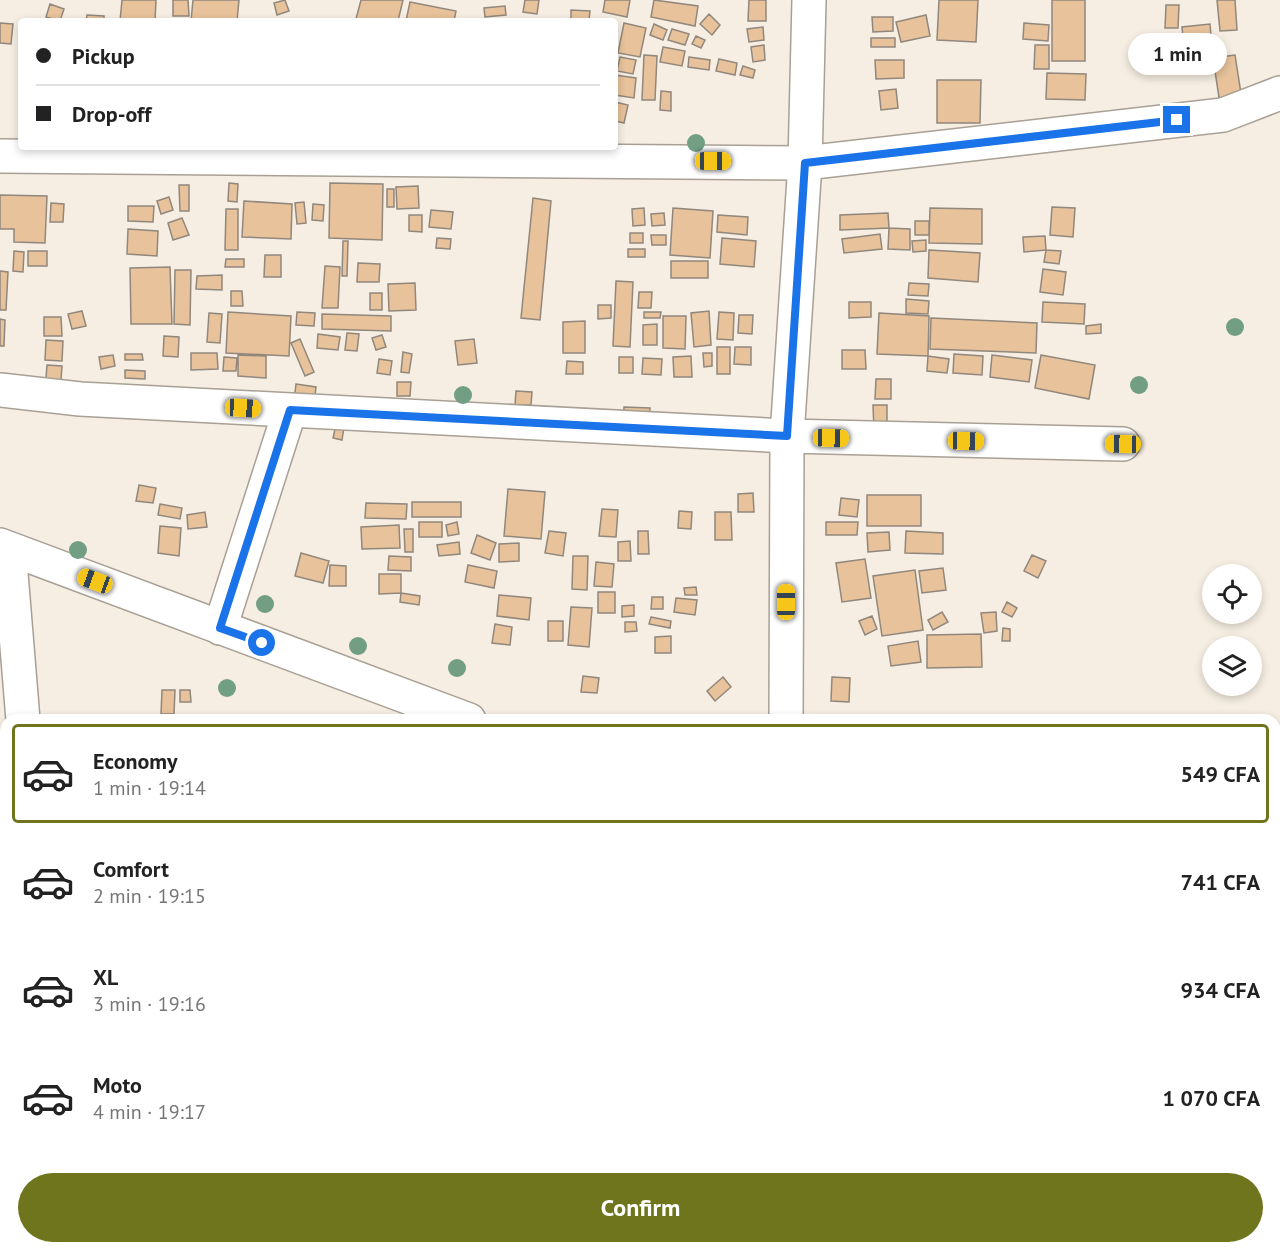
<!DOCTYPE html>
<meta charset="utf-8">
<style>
body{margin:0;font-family:"PT Sans",sans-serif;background:#f6f6f6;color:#222;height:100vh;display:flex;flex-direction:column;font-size:22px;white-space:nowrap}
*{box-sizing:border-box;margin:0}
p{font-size:20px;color:#767676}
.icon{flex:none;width:33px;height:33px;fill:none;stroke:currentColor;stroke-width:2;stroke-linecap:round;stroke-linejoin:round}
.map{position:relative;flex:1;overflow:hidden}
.side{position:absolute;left:0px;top:714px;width:1281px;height:540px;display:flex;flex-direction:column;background:#fff;border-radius:18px 18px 0 0;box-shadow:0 3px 9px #0003}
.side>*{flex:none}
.hud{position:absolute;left:18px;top:18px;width:600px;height:132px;border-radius:6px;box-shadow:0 3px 9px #0003;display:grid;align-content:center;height:132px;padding:0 18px;background:#fff}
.tools{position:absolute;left:1202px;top:564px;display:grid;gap:12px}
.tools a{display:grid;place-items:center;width:60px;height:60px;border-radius:50%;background:#fff;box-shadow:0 3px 9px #0003;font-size:30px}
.end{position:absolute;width:27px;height:27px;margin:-14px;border:8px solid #1a73e8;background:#fff;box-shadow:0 0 0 3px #fff}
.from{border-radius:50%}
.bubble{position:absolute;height:42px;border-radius:21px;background:#fff;box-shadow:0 3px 9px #0003;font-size:20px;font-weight:600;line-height:42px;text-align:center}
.car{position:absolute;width:18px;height:36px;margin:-18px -9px;border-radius:8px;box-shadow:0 0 4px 2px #0007;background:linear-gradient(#f5c518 24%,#345 0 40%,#f5c518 0 76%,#345 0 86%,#f5c518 0)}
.hud b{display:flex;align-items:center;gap:21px;height:57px;font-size:22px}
.hud b+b{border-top:2px solid #e0e0e0}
.hud i{width:15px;height:15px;background:#222}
ul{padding:10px 0 0;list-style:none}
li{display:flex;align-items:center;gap:18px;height:99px;margin:0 12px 9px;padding:0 6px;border:3px solid transparent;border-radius:6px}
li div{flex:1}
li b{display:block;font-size:22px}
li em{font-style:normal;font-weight:600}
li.on{border-color:#6e751d}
li>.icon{width:54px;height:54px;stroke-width:1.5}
.primary-button{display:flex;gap:12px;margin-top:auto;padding:12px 18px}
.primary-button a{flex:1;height:69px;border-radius:36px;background:#6e751d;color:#fff;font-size:24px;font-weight:600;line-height:69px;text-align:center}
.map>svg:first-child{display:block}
.building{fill:#e7c29a;stroke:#91877d;stroke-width:1.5}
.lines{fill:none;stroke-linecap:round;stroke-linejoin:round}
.minor-casing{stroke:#a8a094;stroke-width:36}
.minor{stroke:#fff;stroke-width:33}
.tree{fill:#729e84}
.route{stroke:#1a73e8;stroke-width:8}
</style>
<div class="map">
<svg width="1280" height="1254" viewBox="0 0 1280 1254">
<rect width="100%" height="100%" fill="#f6eee2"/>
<path class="building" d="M122,0H156L155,21H120Z
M173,0H188L189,16H173Z
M193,0H239L237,21H191Z
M285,0L289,11L277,15L274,3Z
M361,0H403L398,21H366L356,19Z
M525,0H539L537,14L523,12Z
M605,0H630L627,17L603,12Z
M654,0L698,6L695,26L651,17Z
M749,0H766V21H748Z
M939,0H978L976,42L937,40Z
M1052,0H1085V61H1052Z
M1217,0H1235L1237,30L1220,31Z
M410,2L456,11L454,21H406Z
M50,4L64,9L60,21L46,17Z
M1166,5H1179L1178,28H1165Z
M505,6L506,15L485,17L484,8Z
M571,10L590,11L589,20L571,19Z
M709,14L720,25L712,35L700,24Z
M87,15L104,16V21H86Z
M926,15L930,36L901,42L896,22Z
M872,17H893V31L873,32Z
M0,23L13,24L11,44L0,43Z
M624,23L646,28L640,57L618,53Z
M1024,23L1049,25L1048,41L1023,39Z
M654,24L667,30L663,40L650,35Z
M1210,24L1213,58L1185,61L1182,27Z
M763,27L764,40L749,42L747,29Z
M672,29L689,34L685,45L668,40Z
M696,36L705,40L701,48L692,44Z
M871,38H895V47H871Z
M764,45L765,60L753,62L751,47Z
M1035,45H1049V69H1034Z
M663,47L685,51L682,66L660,62Z
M644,55L657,56L655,100H642Z
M1235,55L1242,100L1220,104L1213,58Z
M620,57L636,60L633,74L617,71Z
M689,57L710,60L709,70L688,67Z
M719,59L737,63L735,75L716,71Z
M875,60H904V78L876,79Z
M743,66L755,70L753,78L740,75Z
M1047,73L1086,74L1085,100L1046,99Z
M615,75L636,78L634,98L615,95Z
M937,80H981L980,123H937Z
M896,89L898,108L881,110L879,91Z
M661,91L671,92V111L660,110Z
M615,102L628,105L624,123L615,121Z
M229,183L238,184L237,202L228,201Z
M330,183L383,184L382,240L329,238Z
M179,185H189V211H180Z
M418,186L419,208L397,209L396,187Z
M387,189H394V207H387Z
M0,195L47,196L45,243L14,242V229H0Z
M169,197L173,210L161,214L157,201Z
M533,198L551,201L540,320L521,318Z
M244,201L292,204L291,239L242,237Z
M304,202L306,223L297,224L295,203Z
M51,203L64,204L63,222H50Z
M313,204L324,205L323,221L312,220Z
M128,206H154L153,222L128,221Z
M1052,207L1075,208L1073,237L1050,235Z
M644,208L645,225L633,226L632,209Z
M673,208L713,211L710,258L670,255Z
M930,208L982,209V244L929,243Z
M226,209H238V250H225Z
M431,210L453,212L451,229L429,227Z
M664,213L665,225L652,226L651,214Z
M888,213L889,228L840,230V215Z
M409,215H422V232L409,231Z
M718,215L748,217L747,235L717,232Z
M182,218L189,235L173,240L168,223Z
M915,221H929V235H915Z
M889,228L910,229V250L888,249Z
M128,229L158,231L157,256L127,254Z
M630,233H643V243H630Z
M880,234L882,249L844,253L842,239Z
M651,235H666V245H652Z
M1045,236L1046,250L1024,252L1023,237Z
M437,238L451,239L450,249L436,248Z
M722,238L756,241L754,267L720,264Z
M926,240V251L913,252L912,241Z
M343,241H348L347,276H342Z
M628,249H645V257H628Z
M929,250L980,253L978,282L928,278Z
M1046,250L1061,251L1059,264L1044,262Z
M14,251L24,252L23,272L13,271Z
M28,251H47V266H28Z
M265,255H281V277H264Z
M226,259H244V267H225Z
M671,261H708V278H671Z
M358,263L380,264L379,282H357Z
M325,266L340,267L338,308H322Z
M170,267L172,324H131L130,268Z
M1043,269L1066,272L1063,295L1040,292Z
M175,270H191L190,325L174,324Z
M0,271L8,272L6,310H0Z
M222,275V290L196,289L197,276Z
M616,281L633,282L630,347L613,346Z
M415,283L416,310L389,311L388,284Z
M909,283L929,284L928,296L908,295Z
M231,291H242L243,306H231Z
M639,292H652L651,308H638Z
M370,293H382V310H370Z
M906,299L929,301L928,314L906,313Z
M849,302H871V317L849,318Z
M1043,302L1085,304L1084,324L1042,322Z
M598,305H611V318L598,319Z
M82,311L86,326L72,329L68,314Z
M709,311L711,345L694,347L691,313Z
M228,312L291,316L289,356L226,353Z
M297,312L315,313L314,326L296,325Z
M644,312H661L660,318H644Z
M719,312L734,313L733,340L717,339Z
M209,313L222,314L220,343L207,342Z
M879,313L929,316L928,356L877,354Z
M322,314L391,316V331L322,329Z
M739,315H753L752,334L738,333Z
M663,316H686L685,349L663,348Z
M44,317H61L62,336H44Z
M931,318L1037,323L1036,353L930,349Z
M0,319L5,320L4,346H0Z
M585,321V353H563V322Z
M657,324V345H643V325Z
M1101,324V333L1086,334V326Z
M347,333L359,334L357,351L345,350Z
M318,334L340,337L338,350L317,348Z
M382,335L386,347L376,350L372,338Z
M164,336L179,337L178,357L163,356Z
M300,339L314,372L305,376L291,343Z
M474,339L477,363L458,365L455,341Z
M46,340L63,341L62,361L45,360Z
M717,347H730V374H717Z
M735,347H751V365L734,364Z
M842,350H865L866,369H842Z
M403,352L412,354L409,373L401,372Z
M191,353H217L218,369L191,370Z
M703,353H712V366L704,367Z
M125,354H142L143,360H125Z
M954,354L983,356L982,375L953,373Z
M113,355L115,366L101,369L99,357Z
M238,355L266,356V378L238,376Z
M992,355L1032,360L1029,382L990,377Z
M1041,355L1095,365L1089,399L1035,388Z
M691,356L692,377H674L673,357Z
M928,356L949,359L947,373L927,371Z
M224,357L237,358L236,371H223Z
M619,357H633V373H619Z
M643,358L662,359L661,375L642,374Z
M379,359L392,361L390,375L377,373Z
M567,361L583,362V374H566Z
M47,365L62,366L60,393L45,392Z
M125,370L145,371V379L125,378Z
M876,379H891V399H875Z
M397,382H411L410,396H397Z
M296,384L316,387L314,404L294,402Z
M516,391L532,392L531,405H515Z
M873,405H887V431H874Z
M624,407L650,408L649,428L623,427Z
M336,425L344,427L342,440L333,438Z
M139,485L156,488L153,503L136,501Z
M508,489L545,492L541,539L504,536Z
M753,493L754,512H738V494Z
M867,495H921V526H867Z
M841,498L859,500L857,517L839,515Z
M412,502H461V517H412Z
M366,503L407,504L406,519L365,518Z
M160,504L182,508L180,519L158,515Z
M602,509L618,510L616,537L599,536Z
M679,511L692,512L691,529L678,528Z
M205,512L207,527L188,529L187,515Z
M715,512H731L732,540H715Z
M419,522H442V537H419Z
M457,522L459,534L448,536L446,525Z
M826,522H858L857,535H826Z
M399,525L400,548L362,549L361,527Z
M160,526L181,528L179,556L158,553Z
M404,529H413V552H405Z
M549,531L566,533L563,556L545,553Z
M638,531H648L649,554H638Z
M906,531L943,533V554L905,553Z
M889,532L890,550L868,552L867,533Z
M477,535L496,543L490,560L471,553Z
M630,541L631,561H618V542Z
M459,542L460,554L439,556L437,545Z
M519,543V561L499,562V544Z
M301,553L329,561L323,583L295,576Z
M1032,555L1046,561L1038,578L1024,571Z
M389,556L411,557V571L388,570Z
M573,556H588L587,590L572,589Z
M865,559L871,598L842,602L836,563Z
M596,562L614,564L612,587L594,586Z
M330,565L346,566V586H329Z
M468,565L497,571L494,588L465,582Z
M943,568L946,590L922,593L919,571Z
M915,570L923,630L882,636L873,576Z
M379,574H401V593L379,594Z
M696,587L697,595H685L684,588Z
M598,592H615V613H598Z
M401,593L420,596L419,605L400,602Z
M499,595L531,598L529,620L497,616Z
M652,597H663V609H651Z
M676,598L697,600L695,615L674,612Z
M1007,602L1017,608L1012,617L1002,612Z
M634,605V616L622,617V606Z
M571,607L592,608L589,647L568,645Z
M942,612L948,622L933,630L928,620Z
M996,612L997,631L984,633L981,613Z
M872,616L877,629L865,635L859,621Z
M651,617L671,621L670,628L649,624Z
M548,621H563V641H548Z
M625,622H636L637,631L625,632Z
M495,624L512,627L510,645L492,643Z
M1003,628L1010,629V641H1002Z
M981,634L982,667L927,668V635Z
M671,636V653H655V637Z
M918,641L921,662L891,666L888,646Z
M583,676L599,678L597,693L581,692Z
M723,677L731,687L715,701L707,691Z
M832,677L850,678L849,702L831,701Z
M162,690H175L174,714H161Z
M180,690H190L191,702H180Z
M0,1184H6V1215H0Z
M0,1223H6V1248H27V1252L0,1254Z
M67,1248H87V1254H66Z
M337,1248H388V1254H337Z
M457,1248H487V1254H457Z
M540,1248H546L564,1253L539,1254Z"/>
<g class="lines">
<g class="minor-casing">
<path id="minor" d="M0,156L805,163L1223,115L1280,93
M0,390L80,399L787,436L1123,444
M0,545L469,720
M9,549L23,720
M220,628L290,410
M786,720L787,436L805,163L809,0
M0,1156H6
M687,1254L688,1248"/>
</g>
<use href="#minor" class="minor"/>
</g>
<g class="tree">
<circle cx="696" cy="143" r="9"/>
<circle cx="1235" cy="327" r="9"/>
<circle cx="1139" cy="385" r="9"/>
<circle cx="463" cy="395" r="9"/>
<circle cx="78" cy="550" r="9"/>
<circle cx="265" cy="604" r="9"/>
<circle cx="358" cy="646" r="9"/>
<circle cx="457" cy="668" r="9"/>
<circle cx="227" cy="688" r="9"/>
</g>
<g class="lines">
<path class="route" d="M262,643L220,628L290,410L787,436L805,163L1177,120"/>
</g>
</svg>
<div class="tools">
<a><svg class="icon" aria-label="locate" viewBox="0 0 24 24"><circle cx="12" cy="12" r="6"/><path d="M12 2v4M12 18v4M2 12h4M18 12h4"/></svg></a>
<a><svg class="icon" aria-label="layers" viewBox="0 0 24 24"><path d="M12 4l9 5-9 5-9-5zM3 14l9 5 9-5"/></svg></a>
</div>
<i class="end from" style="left:262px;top:643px"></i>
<i class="end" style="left:1177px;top:120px"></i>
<div class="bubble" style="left:1128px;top:33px;width:99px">1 min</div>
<i class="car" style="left:713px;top:161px;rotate:90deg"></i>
<i class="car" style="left:243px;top:408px;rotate:93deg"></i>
<i class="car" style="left:831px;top:438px;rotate:91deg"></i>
<i class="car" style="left:966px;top:441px;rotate:91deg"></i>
<i class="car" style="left:1123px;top:444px;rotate:271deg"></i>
<i class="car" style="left:95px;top:581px;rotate:290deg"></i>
<i class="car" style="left:786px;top:602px;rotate:0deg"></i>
<div class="hud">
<b><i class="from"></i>Pickup</b>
<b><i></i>Drop-off</b>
</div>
<section class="side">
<ul>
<li class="on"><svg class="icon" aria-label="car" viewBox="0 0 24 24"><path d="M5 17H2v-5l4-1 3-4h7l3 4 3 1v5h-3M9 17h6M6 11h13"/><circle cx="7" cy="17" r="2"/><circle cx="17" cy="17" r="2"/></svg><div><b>Economy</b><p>1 min · 19:14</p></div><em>549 CFA</em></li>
<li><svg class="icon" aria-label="car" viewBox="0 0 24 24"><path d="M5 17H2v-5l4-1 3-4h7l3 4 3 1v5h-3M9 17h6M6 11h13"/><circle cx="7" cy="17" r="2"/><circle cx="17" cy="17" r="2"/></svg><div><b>Comfort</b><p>2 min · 19:15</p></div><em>741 CFA</em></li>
<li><svg class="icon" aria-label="car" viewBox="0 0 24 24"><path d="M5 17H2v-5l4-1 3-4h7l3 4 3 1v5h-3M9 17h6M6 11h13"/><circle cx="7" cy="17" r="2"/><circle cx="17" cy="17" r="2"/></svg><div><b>XL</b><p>3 min · 19:16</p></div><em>934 CFA</em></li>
<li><svg class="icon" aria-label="car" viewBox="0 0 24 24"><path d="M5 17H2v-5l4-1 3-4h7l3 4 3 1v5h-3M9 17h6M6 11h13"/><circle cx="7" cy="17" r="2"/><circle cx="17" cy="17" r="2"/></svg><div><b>Moto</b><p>4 min · 19:17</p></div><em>1 070 CFA</em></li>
</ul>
<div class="primary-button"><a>Confirm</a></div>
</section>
</div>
